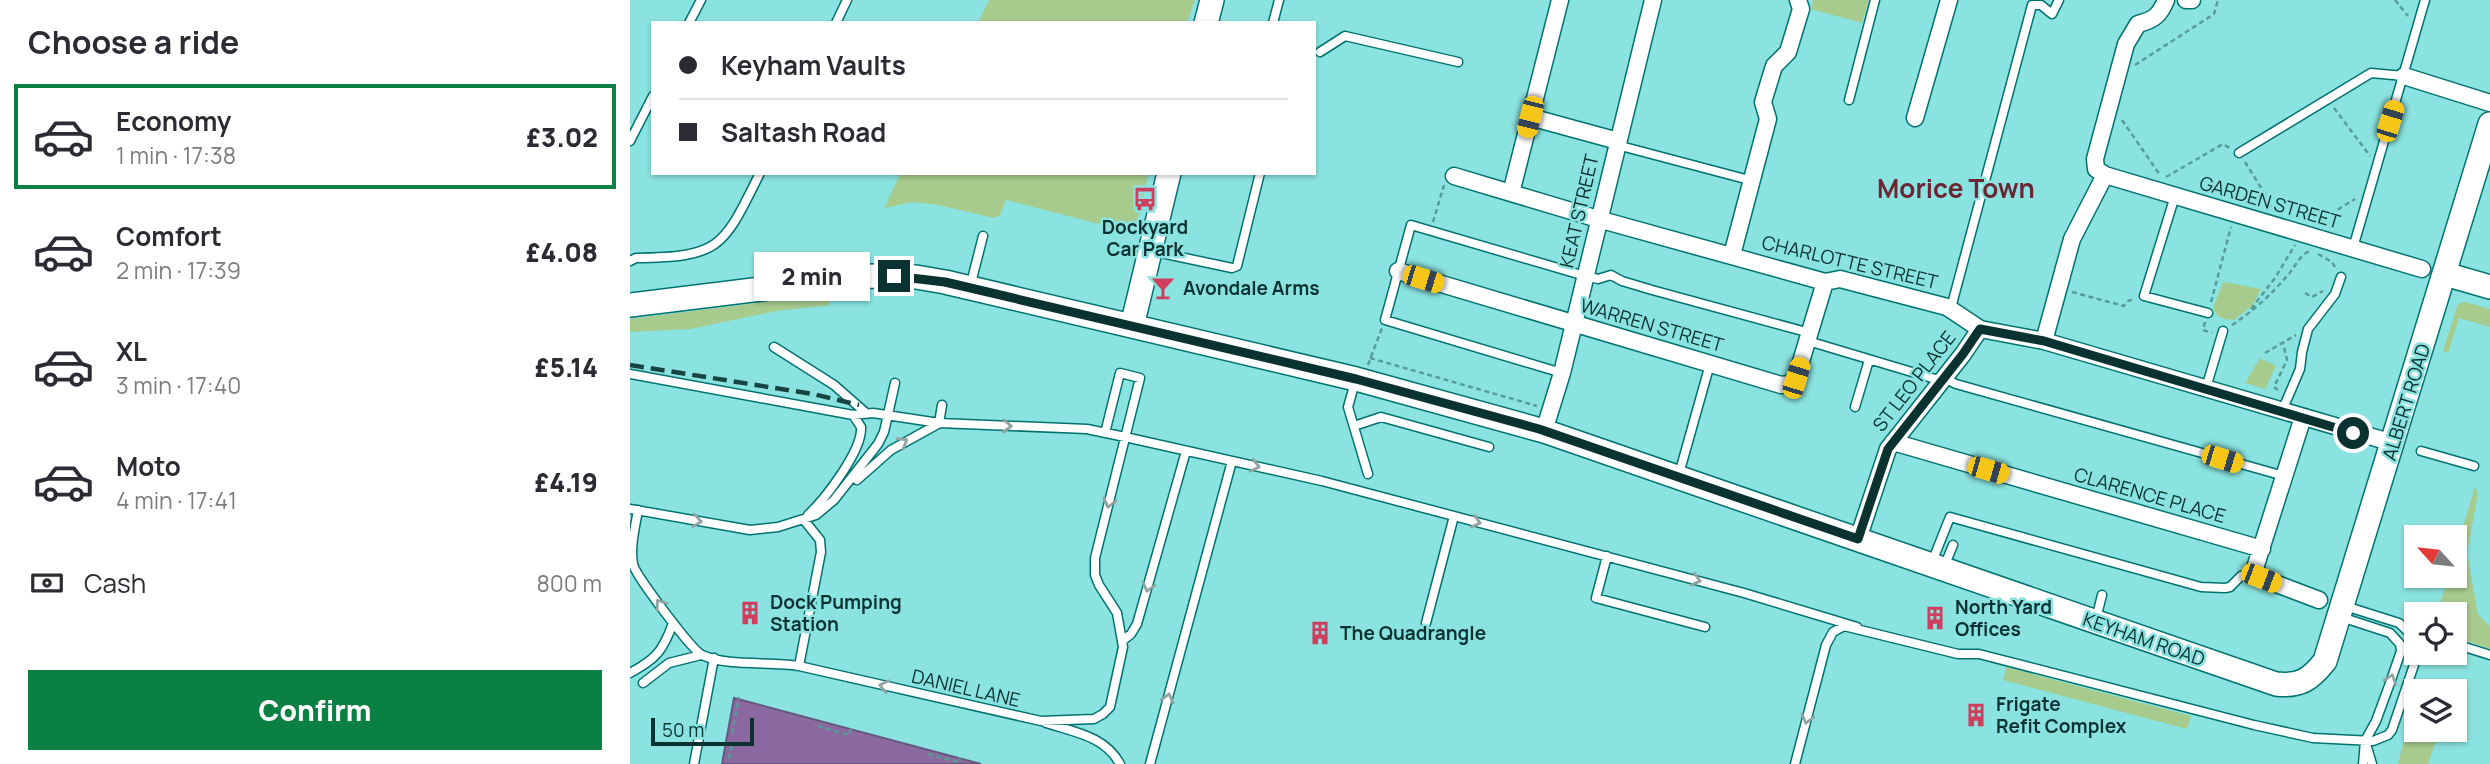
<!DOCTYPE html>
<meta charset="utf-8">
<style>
body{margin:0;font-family:Manrope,sans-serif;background:#f7f7f7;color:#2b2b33;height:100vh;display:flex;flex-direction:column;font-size:26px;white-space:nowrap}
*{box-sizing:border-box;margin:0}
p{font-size:23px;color:#7c7c81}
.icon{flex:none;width:38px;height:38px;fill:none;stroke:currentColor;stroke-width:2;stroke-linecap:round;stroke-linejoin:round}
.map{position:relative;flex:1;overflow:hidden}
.sheet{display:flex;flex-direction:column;background:#fff;width:630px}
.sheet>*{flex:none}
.top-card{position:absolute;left:21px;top:21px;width:665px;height:154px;border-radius:0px;box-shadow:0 2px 5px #0004;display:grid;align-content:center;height:154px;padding:0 28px;background:#fff}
.needle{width:46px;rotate:297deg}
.controls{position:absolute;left:1774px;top:525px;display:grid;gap:14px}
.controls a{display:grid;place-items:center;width:63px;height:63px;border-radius:0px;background:#fff;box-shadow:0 2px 5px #0004;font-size:35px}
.scale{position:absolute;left:21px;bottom:18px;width:103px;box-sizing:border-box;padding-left:7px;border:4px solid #0a3231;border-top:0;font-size:19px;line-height:24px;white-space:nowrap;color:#0a3231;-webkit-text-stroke:5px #8ae3e0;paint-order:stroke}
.end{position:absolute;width:32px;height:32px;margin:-16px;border:9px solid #0a3231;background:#fff;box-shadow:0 0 0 4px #fff}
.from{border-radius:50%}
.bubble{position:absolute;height:49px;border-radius:0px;background:#fff;box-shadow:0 2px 5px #0004;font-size:23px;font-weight:800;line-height:49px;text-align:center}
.car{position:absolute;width:21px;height:42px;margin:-21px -10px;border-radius:9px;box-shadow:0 0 5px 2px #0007;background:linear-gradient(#f5c518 24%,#345 0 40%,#f5c518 0 76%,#345 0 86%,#f5c518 0)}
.top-card b{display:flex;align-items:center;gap:24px;height:66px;font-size:26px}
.top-card b+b{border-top:2px solid #e1e1e2}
.top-card i{width:18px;height:18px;background:#2b2b33}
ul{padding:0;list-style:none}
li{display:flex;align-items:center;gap:21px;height:105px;margin:0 14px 10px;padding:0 14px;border:4px solid transparent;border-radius:0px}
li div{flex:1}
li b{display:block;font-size:26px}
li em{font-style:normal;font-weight:800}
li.selected{border-color:#0b8043}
li>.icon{width:63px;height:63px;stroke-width:1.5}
h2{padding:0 28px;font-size:32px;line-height:84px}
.pay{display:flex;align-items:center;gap:18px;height:77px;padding:0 28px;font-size:26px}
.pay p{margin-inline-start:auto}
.cta{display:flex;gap:14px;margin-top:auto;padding:14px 28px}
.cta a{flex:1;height:80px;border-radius:0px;background:#0b8043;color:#fff;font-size:28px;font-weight:800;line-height:80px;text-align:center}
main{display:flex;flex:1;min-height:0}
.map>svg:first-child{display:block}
.green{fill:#a7ca8d}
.water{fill:#8c68a1;stroke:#65587f;stroke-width:2}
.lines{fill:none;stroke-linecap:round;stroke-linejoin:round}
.lane-casing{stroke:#017270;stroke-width:11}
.street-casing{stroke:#017270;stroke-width:19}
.secondary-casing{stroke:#017270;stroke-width:26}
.path{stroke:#579c9a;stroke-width:2.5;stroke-dasharray:5 3.5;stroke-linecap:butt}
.lane{stroke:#fff;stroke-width:8}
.street{stroke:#fff;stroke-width:16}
.secondary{stroke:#fff;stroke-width:23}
.rail{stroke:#174443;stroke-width:4.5;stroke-dasharray:14 7;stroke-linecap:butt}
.oneway{stroke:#91a3a2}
.route{stroke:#0a3231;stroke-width:9}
.labels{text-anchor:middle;stroke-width:5;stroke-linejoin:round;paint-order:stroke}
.street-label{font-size:19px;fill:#0a3231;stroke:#8ae3e0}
.poi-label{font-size:19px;font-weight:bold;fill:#0a3231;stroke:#8ae3e0;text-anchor:start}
.district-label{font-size:26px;font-weight:bold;fill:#6c2633;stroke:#8ae3e0}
</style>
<main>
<section class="sheet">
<h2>Choose a ride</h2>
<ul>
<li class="selected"><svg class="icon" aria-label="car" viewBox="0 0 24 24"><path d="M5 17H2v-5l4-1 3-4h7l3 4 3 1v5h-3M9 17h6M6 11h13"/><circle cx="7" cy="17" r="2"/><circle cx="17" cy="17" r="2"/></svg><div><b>Economy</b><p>1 min · 17:38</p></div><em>£3.02</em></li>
<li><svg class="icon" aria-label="car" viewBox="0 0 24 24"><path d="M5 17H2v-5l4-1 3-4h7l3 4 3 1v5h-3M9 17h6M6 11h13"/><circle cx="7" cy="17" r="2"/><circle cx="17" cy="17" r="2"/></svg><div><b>Comfort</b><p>2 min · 17:39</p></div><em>£4.08</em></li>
<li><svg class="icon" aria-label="car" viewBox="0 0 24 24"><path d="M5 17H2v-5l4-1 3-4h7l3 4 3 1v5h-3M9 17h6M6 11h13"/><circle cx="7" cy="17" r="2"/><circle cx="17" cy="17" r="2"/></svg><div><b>XL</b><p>3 min · 17:40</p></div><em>£5.14</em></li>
<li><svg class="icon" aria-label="car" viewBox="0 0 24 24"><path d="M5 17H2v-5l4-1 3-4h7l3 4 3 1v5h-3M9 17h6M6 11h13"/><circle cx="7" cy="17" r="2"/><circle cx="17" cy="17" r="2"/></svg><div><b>Moto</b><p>4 min · 17:41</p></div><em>£4.19</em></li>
</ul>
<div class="pay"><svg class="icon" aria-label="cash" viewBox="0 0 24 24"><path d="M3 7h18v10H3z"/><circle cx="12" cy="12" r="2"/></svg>Cash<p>800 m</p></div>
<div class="cta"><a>Confirm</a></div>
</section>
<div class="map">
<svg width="1860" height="764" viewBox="0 0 1860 764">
<rect width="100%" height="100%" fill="#8ae3e0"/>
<path class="green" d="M359,0H565L557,23H348Z
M1183,0H1239L1232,23L1181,9Z
M271,173H519L504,233L376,200L370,215L364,218L308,205L283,202L254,208Z
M1593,282L1631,289L1623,305L1604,320C1593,319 1588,319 1583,308Z
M198,294L200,305L146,311L60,329L0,332V319Z
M1835,302L1860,309V327L1829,318L1818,353L1813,351L1828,304Z
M1630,358L1646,366L1635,389L1615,383Z
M1845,487L1848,493L1837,554L1848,614L1860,627V649L1825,637V614H1807L1819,576H1825V553Z
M1376,667L1561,716L1557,729L1373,680Z
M1777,728L1807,738L1798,764H1768Z"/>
<path class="water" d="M104,698L351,764H92Z"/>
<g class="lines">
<g class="lane-casing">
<path id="lane" d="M59,23L71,0
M206,23L217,0
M643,23L649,0
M690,52L715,36L828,62
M1219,100L1245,0
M0,141L23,96
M987,145L1123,181
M1609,153L1741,73L1774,76
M1545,196L1514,296L1578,313
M1723,248L1795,0
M522,251L602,268L607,266L630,173
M0,261L6,258C92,257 93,247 130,173
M340,287L353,236
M1321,308L1402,5H1411L1422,14L1429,0
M1178,341L1312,381
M144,347L204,385L236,413
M932,373L755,320L781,225L955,276L968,279L981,275L992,281L1022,290L1180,333
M0,374L223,415L243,413L309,423L457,429L495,437L692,481L1114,593L1227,627
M1314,378L1326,384L1654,476
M725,382L718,407L738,474
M1576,388L1593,331
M1225,407L1239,360
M1652,411L1670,369L1672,352L1678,329L1705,294L1711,277
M309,423L312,405
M724,426L751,417L859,447
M1791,451L1844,466
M1049,474L1080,364
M227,480L261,450L308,424
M0,509L120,530L148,527L186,515L204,500L248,444L254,432L265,383
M8,510C5,528 0,546 3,564C5,575 62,650 72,655C98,667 140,661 169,666L411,721L464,719L473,714L480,707L493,647L487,613L469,585L465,575V558L510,378L490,373L475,433
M178,515C195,499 233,450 231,427L223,415
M977,556L966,598L1075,627
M1302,562L1320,517L1571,587L1595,588L1600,587L1611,576L1628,573
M1314,567L1323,545
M1715,606L1769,623L1787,640
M1711,617L1760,633L1770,644L1771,651L1760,683L1746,721L1735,741L1733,764
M1466,619L1472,595
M796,623L824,516
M492,641L501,634L507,624L556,451
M1825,644L1860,655
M169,666L191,552L190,540L174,520
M0,673C26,659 33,651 43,623
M13,683L39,663L71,655
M416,723C444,732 475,736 490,764
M1736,744L1742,764
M64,764L84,658
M520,764L602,461
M1165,764L1196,645L1203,632L1214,626L1328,654H1349L1624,725L1683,738L1743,741L1758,735L1762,730L1788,653"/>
</g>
<g class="street-casing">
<path id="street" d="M1556,0H1562
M1774,76L1860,103
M900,117L988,141
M1285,118L1319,0
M1475,175L1792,269
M824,176L968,219L1195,282L1210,279L1317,307L1350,329L1414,341L1763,443
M881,193L930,0
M1102,255L1138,119L1133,102L1144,66L1158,52L1171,9L1168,0
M768,271L1151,385L1159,384L1166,378L1195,282
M1414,341L1442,239L1475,175L1466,169L1465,159L1496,44L1508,24C1524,20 1530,15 1536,0
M1673,417L1625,568L1631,578L1689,600
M914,431L932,373L1023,0
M1263,442L1632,549
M1228,539L1258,449L1333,354L1350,329"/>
</g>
<g class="secondary-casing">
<path id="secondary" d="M576,23L582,0
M1815,274L1860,287
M0,305L238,276L286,277L315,282L726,379L914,431L1646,684C1670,687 1681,679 1695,661L1860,124
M502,326L539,173"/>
</g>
<path class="path" d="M1765,0L1778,16
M1505,65L1584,14L1588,0
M1704,108L1740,156
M1492,120L1530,175
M1615,162L1645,210
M1536,177L1593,144L1600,148
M803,222L814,185
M1686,223L1725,199
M1688,254L1702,262L1705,267
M1442,292L1494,306L1498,301L1504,299
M1675,293L1682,297L1693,291
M1581,302L1601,227
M1621,309L1645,278L1665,245
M1575,322L1573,330L1582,333
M1602,325C1622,312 1642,294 1657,276C1665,268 1669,255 1680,251
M1635,353L1666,335
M740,358L907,406
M738,365L752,328
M1648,390L1644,387L1657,360L1653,343
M188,726L219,735L221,729
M102,733L109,697
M298,754L329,762L330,758
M99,759L102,745"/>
<use href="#lane" class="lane"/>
<use href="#street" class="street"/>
<use href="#secondary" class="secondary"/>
<path class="rail" d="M0,365L183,394L229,405"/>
</g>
<defs><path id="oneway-chevron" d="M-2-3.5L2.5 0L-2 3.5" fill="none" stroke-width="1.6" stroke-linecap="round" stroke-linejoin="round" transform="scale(1.75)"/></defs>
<g class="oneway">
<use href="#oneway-chevron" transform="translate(377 426) rotate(2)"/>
<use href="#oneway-chevron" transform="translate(273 442) rotate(-31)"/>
<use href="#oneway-chevron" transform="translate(625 466) rotate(13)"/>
<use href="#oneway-chevron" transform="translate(479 503) rotate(104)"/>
<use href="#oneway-chevron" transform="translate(67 521) rotate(10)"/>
<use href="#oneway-chevron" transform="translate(846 522) rotate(15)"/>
<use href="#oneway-chevron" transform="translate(1066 580) rotate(15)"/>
<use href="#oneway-chevron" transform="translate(518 587) rotate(106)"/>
<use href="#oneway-chevron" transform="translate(30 604) rotate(-126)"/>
<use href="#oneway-chevron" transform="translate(1761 679) rotate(-70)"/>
<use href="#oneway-chevron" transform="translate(254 686) rotate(-167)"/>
<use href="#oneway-chevron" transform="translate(538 698) rotate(-75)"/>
<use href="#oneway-chevron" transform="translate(1177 719) rotate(105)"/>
</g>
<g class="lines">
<path class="route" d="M264,276L315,282L726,379L909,429L1228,539L1258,449L1333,354L1350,329L1414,341L1723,433"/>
</g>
<defs>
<g id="bus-bare" transform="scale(1.89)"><path d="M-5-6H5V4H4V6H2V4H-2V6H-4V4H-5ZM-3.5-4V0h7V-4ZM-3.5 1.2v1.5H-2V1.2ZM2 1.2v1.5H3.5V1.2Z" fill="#cf3f5d" stroke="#8ae3e0" stroke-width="2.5" paint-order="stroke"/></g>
<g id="bar-bare" transform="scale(1.89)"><path d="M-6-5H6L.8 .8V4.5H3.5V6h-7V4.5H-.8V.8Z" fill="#cf3f5d" stroke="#8ae3e0" stroke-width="2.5" paint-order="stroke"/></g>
<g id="building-bare" transform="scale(1.89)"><path d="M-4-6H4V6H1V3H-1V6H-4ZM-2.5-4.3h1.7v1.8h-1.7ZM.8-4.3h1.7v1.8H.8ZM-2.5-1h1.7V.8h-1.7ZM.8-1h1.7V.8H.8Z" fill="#cf3f5d" stroke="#8ae3e0" stroke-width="2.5" paint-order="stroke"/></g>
</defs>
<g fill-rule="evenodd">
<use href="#bus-bare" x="515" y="199"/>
<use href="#bar-bare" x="533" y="288"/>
<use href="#building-bare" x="120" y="613"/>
<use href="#building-bare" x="1305" y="618"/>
<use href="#building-bare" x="690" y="633"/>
<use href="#building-bare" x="1346" y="715"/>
</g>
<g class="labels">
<g class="street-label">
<text transform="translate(1640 202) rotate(16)" y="7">GARDEN STREET</text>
<text transform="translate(949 211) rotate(-77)" y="7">KEAT STREET</text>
<text transform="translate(1220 262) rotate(13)" y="7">CHARLOTTE STREET</text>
<text transform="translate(1022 325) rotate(16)" y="7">WARREN STREET</text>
<text transform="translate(1284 381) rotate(-52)" y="7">ST LEO PLACE</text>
<text transform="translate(1776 402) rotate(-73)" y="7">ALBERT ROAD</text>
<text transform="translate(1520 495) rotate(16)" y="7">CLARENCE PLACE</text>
<text transform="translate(1514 639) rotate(19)" y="7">KEYHAM ROAD</text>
<text transform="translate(336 688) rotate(13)" y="7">DANIEL LANE</text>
</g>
<g class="poi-label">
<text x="515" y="234" text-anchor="middle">Dockyard<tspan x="515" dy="22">Car Park</tspan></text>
<text x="553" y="295">Avondale Arms</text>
<text x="140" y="609">Dock Pumping<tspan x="140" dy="22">Station</tspan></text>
<text x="1325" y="614">North Yard<tspan x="1325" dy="22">Offices</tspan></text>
<text x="710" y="640">The Quadrangle</text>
<text x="1366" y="711">Frigate<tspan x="1366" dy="22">Refit Complex</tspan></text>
</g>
<g class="district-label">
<text x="1326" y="198">Morice Town</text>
</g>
</g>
</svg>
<div class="controls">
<a><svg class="needle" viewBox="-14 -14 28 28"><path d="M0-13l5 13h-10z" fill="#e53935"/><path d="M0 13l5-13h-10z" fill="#7c7c81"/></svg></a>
<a><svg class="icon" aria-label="locate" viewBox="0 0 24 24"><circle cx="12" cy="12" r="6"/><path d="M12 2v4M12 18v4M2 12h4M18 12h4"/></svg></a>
<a><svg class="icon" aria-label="layers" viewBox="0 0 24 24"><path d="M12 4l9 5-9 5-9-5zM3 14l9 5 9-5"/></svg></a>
</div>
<div class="scale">50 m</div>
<i class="end from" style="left:1723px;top:433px"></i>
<i class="end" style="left:264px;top:276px"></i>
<div class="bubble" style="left:124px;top:252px;width:116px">2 min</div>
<i class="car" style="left:900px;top:117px;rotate:194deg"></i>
<i class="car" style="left:1760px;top:121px;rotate:17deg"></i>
<i class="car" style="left:793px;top:279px;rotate:107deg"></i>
<i class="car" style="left:1166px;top:378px;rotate:17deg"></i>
<i class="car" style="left:1592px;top:459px;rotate:107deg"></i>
<i class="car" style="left:1358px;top:470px;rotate:106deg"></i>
<i class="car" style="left:1631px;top:578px;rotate:111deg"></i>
<div class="top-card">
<b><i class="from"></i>Keyham Vaults</b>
<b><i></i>Saltash Road</b>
</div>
</div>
</main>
